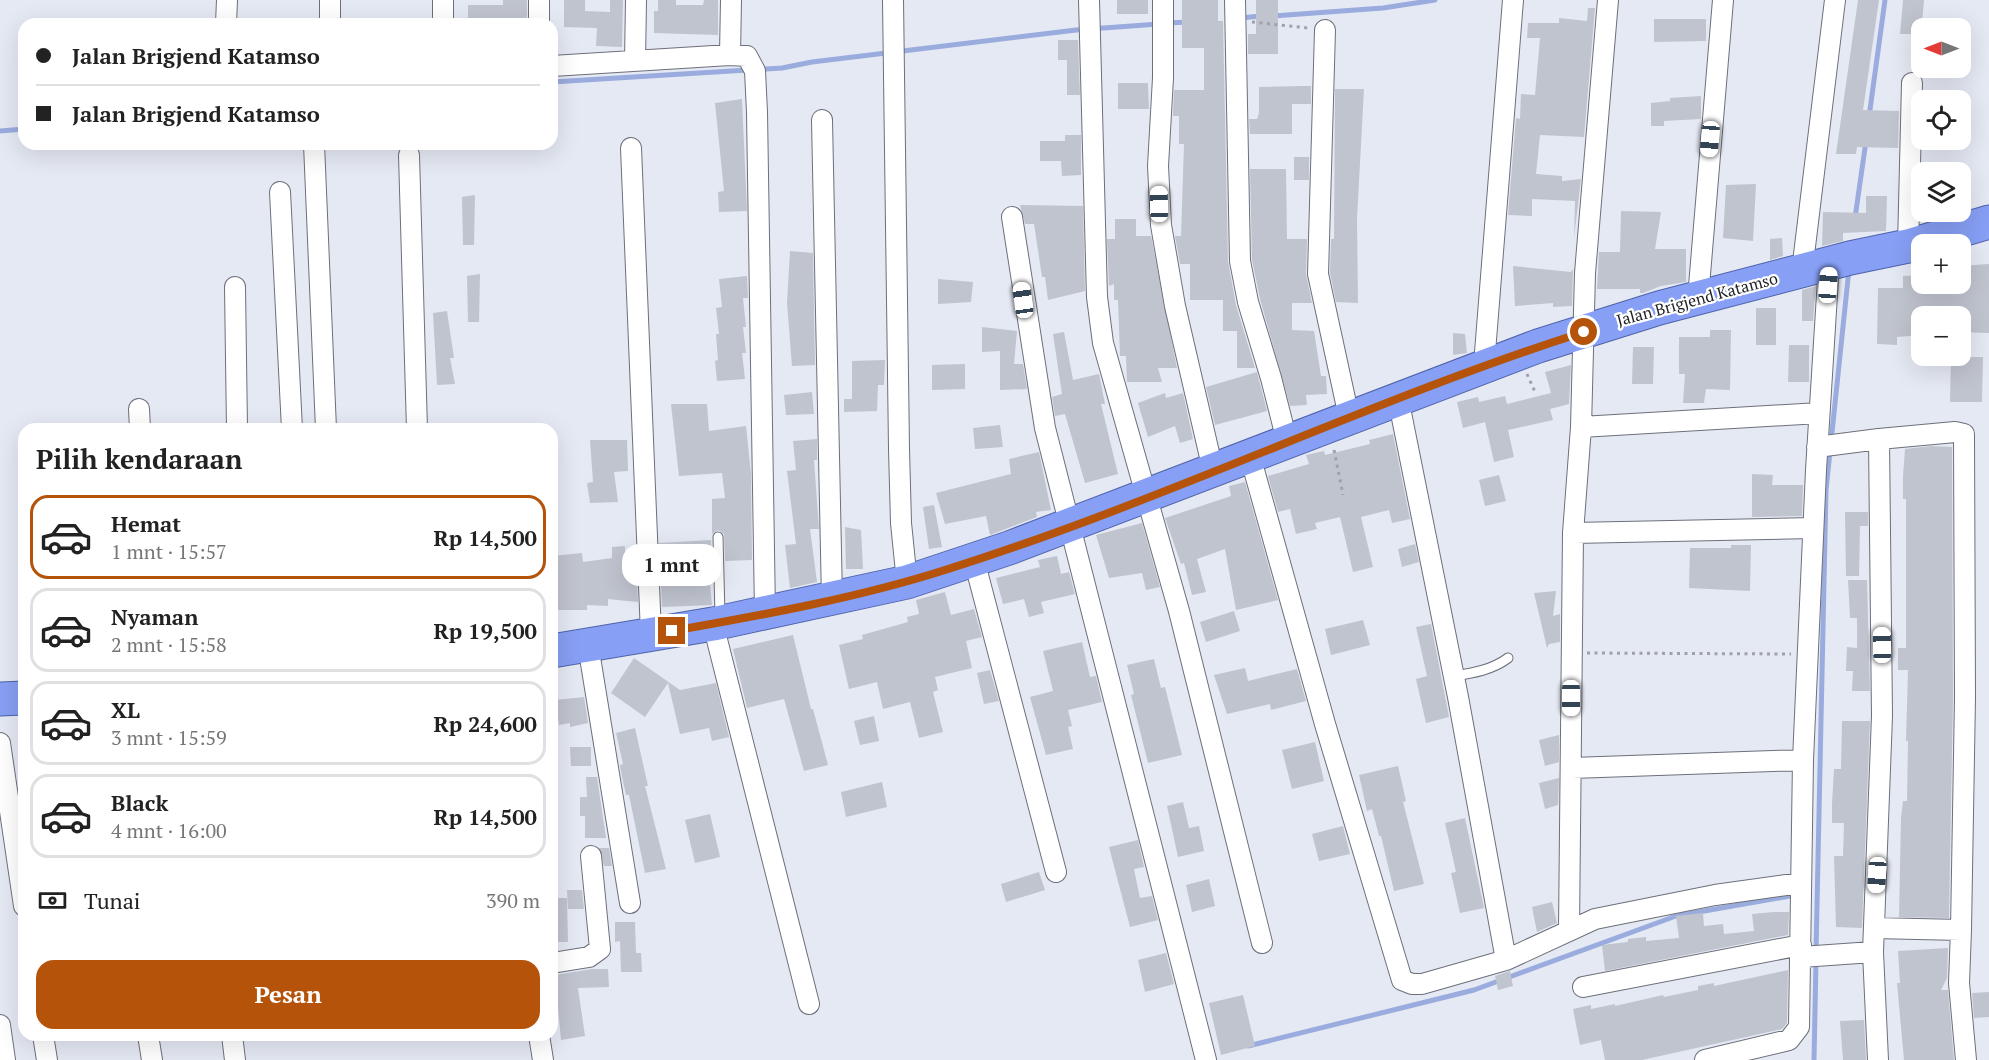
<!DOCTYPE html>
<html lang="id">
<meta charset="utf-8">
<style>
body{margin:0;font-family:"PT Serif",serif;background:#f2f2f2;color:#222;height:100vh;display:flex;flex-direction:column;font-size:22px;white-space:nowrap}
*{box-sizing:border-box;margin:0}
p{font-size:20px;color:#767676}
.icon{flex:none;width:33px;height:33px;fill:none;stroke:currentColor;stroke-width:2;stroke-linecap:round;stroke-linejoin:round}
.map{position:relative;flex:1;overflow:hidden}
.side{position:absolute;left:18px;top:423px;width:540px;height:618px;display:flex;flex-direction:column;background:#fff;border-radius:18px;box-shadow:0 6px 24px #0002}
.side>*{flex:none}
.banner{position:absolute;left:18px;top:18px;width:540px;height:132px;border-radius:18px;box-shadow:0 6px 24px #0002;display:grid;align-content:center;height:132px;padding:0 18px;background:#fff}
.needle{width:39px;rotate:270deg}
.tools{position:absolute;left:1911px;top:18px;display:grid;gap:12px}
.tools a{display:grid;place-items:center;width:60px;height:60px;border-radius:12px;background:#fff;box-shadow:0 6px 24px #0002;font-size:30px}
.end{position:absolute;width:27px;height:27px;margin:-14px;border:8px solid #b45309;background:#fff;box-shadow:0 0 0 3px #fff}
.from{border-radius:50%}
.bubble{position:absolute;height:42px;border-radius:18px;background:#fff;box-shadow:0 6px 24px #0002;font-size:20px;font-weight:700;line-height:42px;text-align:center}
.car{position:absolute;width:18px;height:36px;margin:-18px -9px;border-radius:8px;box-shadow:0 0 4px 2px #0007;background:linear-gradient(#fff 24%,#345 0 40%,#fff 0 76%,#345 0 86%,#fff 0)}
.banner b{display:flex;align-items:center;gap:21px;height:57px;font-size:22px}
.banner b+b{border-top:2px solid #e0e0e0}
.banner i{width:15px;height:15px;background:#222}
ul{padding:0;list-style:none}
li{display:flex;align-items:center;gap:18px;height:84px;margin:0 12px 9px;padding:0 6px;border:3px solid #e0e0e0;border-radius:18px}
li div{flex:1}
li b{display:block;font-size:22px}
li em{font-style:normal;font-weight:700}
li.on{border-color:#b45309}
li>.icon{width:54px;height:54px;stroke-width:1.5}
h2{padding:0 18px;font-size:27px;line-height:72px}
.pay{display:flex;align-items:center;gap:15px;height:66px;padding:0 18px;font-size:22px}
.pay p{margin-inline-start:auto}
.cta{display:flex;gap:12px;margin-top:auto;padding:12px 18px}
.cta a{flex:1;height:69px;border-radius:18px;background:#b45309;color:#fff;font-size:24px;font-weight:700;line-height:69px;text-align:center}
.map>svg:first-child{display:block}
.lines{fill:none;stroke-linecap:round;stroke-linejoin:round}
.stream{stroke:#9aacde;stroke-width:5}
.building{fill:#c0c4cf}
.service-casing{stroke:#6c707a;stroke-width:11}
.minor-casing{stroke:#6c707a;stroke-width:22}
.trunk-casing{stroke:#4f63aa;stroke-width:35}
.path{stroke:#9ea1a9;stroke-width:3;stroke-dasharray:3 4.5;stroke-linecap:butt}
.service{stroke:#fff;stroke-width:9}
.minor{stroke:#fff;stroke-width:20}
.trunk{stroke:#879ff4;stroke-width:33}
.route{stroke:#b45309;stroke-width:8}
.labels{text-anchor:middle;stroke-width:4.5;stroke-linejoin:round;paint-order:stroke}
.street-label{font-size:16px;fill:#1e1f23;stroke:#fff}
</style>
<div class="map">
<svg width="1989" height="1060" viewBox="0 0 1989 1060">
<rect width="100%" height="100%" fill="#e5e9f4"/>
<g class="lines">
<path class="stream" d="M1273,16L1383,8L1435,0
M1240,18L1261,16
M1168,23L1189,22
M552,82L782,68L812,62L1076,30L1159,24
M1869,117L1885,0
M0,131L24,129
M1855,218L1866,141
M1816,952L1826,490L1849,269
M1248,1046L1474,990L1676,916L1796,895
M1814,1060L1816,961"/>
</g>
<path class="building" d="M503,0H527V24H468V5H503Z
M564,0H585V11L610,12V0H623L622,47L596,46L597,28L564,27Z
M658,0H676V5H703L704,0H718V35L654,33V11H658Z
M1117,0H1148V14H1117Z
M1182,0H1218V21H1223L1228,261L1236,305L1255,368H1237V331H1223V300H1190V264H1180L1175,236H1181L1184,144H1179V116H1173L1174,90H1204V48H1182Z
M1256,0H1278V54H1248V34H1256Z
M1858,0H1879L1863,110L1899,111L1898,148L1857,147L1856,154H1836Z
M1903,0H1924L1921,34H1900Z
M1588,8H1595L1584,137L1540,135L1536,174L1562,176V181L1581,179L1574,238L1575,201L1532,199V216L1508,215L1516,118L1520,119L1521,94L1535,95L1540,38H1527L1528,23H1559V18L1587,21Z
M1654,19H1706V41L1654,42Z
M1058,40H1078L1080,95H1067V60H1058Z
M1118,83H1148L1149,109H1118Z
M1300,86H1311V104H1292V134H1250L1249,119H1257L1259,113V87Z
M1335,89H1364L1357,219L1358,303L1336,302L1330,273L1331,239H1334Z
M1701,96V119L1664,121V126H1651V103L1670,101V98Z
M742,99L747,211L719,212L718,192L724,191L715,103Z
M1065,135H1081V175L1062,176L1061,161H1040V141H1065Z
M1294,157H1309V180H1294Z
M1250,169H1286L1287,239H1307L1306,274L1312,303H1292V330L1314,331L1321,376H1326L1327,394L1306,395L1307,405L1290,406L1260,299L1252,260Z
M1756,184L1753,241L1723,238L1726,185Z
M475,195L474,245H463L462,197Z
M1866,196H1887L1886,231L1843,233V241L1822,246L1823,212L1866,213Z
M1020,205L1083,206L1085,291L1048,300L1045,277H1042L1034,224H1025Z
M1621,211L1661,212L1655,249H1686V282L1661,286L1643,293H1640V289H1597L1599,252H1620Z
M1115,219H1136V236H1151L1177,368H1158L1162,382H1127L1126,356H1120L1118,300H1114V284L1109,286L1107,239H1115Z
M1782,238L1783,256L1770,260V239Z
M790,251L813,253L815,365L792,366L787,303Z
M1989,264V333L1960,332V316H1922V335L1897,337V345L1877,344L1878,288H1903V276L1922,275V284H1960V266Z
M1513,266L1571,272L1573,269L1572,306L1553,307V303L1515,306Z
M480,274L479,322H468L467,276Z
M747,276L748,298H743L746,327H743L746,353H742L745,379L717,381L715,361L718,360L716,334H719L716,308L722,307L719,279Z
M938,279L973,282L971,302L938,304Z
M1816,286L1813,321H1802V290Z
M1756,308H1776V345H1756Z
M447,311L454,358H450L455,384L437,385L433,313Z
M982,327L1017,331L1014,364H1023L1027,389L1000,390V351L982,352Z
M1710,330H1731L1730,390L1706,389L1704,403H1683L1685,374H1679V337H1710Z
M1064,332L1073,380L1099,374L1105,404H1101L1118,474L1085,483L1065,414L1055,416L1052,397L1062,394L1053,334Z
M1453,333L1465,334L1467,353L1453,355Z
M1789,345H1809V382H1788Z
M1633,347H1654L1653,384H1632Z
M1951,357H1983L1982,402H1950Z
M885,360L884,385H878L877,411L844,412V399H852V361Z
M965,364V389L932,390V365Z
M1571,365L1569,404L1550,409L1553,420L1508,430L1514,457L1494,462L1485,422L1463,428L1457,402L1478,397L1479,402L1505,396L1507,404L1551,393L1545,372Z
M1257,372L1267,411L1215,425L1206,387Z
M812,392L814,414L786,415L784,395Z
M1165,393L1166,398L1183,393L1193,439L1180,443L1175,426L1148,437L1138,403Z
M671,404H707L709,431L746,426L751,474L752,560L725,561L724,534L718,530L712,534V499L725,498L722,473L679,476Z
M1000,425L1003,447L975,449L973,428Z
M1393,434L1410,519L1392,523L1389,510L1361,517L1373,567L1353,572L1340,517L1315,523L1317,529L1296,534L1290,509L1278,512L1268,476L1309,464L1306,455L1324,451L1325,455L1370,444L1369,440Z
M817,439V460H814L819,529H810L817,582L790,588L785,545L796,544L787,471L796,470L793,441Z
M590,440H627L628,471L614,472L618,502L590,503L587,483L593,482Z
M1931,446L1952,447L1953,697L1949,918L1899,917L1901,818L1903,801H1907L1908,741H1906L1908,670H1898V648H1906V499H1903V476L1905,449Z
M1039,452L1051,510L1036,512L1037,517L990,535L986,516L945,524L936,493L1011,474L1009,459Z
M1752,474L1773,475L1772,485H1803L1802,516L1752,517Z
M1499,475L1506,501L1485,506L1479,480Z
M1245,482L1278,600L1236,610L1225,549L1197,559L1206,592L1192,595L1184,563L1181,564L1165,518L1231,496L1229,486Z
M934,505L942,547L929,549L923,507Z
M1845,512H1868V526H1860L1859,576H1846Z
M1142,523L1160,587L1146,590L1142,573L1109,578L1096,535Z
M845,527L861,530L863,569H846Z
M711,540L712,562H708L712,605L662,607L659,543Z
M1415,544L1419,562L1402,567L1398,549Z
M1731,545H1751L1750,591L1689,588L1690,548H1731Z
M625,546V556L636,555L638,602L608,599V606L587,605V610H552V556L582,553L583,562L612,558V547Z
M1057,556L1061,574L1069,572L1075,594L1041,602L1044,613L1029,617L1024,599L1003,604L996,578L1040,567L1038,560Z
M1848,580H1867L1870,691H1852L1853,671H1846L1847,647L1857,648V618H1850Z
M1556,591L1553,616L1560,614V642L1549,644L1547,648L1534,593Z
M945,592L951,615L974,609L982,637L966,641L972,668L935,677L938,690L933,692L943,732L919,738L910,702L883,709L877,682L849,689L839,645L863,639L862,635L908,622L907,617L919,614L916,600Z
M1234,611L1240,631L1206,642L1200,622Z
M1363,620L1370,645L1331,655L1325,629Z
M1431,624L1449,717L1426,723L1416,679L1427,676L1416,627Z
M793,635L811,709H813L828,765L804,771L784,699L747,708L733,649Z
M1082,642L1090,677L1096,676L1102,702L1068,710L1072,726L1068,727L1073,749L1046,755L1030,697L1053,691L1043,651Z
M634,658L680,690L716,683L729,737L712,741L709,728L680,734L668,683L645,717L611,693Z
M1154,659L1161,688L1165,687L1182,755L1148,763L1131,695L1134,694L1127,665Z
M1245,668L1248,681L1297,669L1306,701L1271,710L1270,704L1227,714L1214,675Z
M990,670L999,701L984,704L977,673Z
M584,697L588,723L570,727V723L559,725L555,700Z
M874,716L879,741L860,745L854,721Z
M1842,721H1870L1862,928L1836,927L1834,856H1843L1844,823H1832V804L1834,769H1841Z
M635,728L648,786H645L666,869L645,873L629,795H626L622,777L620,765L623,764L616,733Z
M1559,735V762L1545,766L1539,740Z
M1315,742L1324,781L1292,789L1282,750Z
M570,747H591V766H571Z
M1398,766L1406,801L1403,802L1424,884L1394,891L1381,836H1379L1372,809L1367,811L1359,775Z
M586,777H597L606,838H585V816H580V797H587Z
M1559,778L1558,805L1545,809L1539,783Z
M882,782L887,807L846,817L841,792Z
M1183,802L1189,828L1199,826L1204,851L1178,857L1167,806Z
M710,814L720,857L695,863L685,820Z
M1465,818L1484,908L1460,913L1451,873L1456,872L1445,823Z
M1343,826L1350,854L1319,861L1312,834Z
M1138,840L1144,867L1134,869L1140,898L1152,896L1158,920L1130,927L1109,847Z
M599,848H609L612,866H604Z
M1039,872L1045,890L1006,902L1001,884Z
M1209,879L1215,906L1192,912L1186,885Z
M567,890H582L584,909H568Z
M552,898H567L568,942H552Z
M1552,902L1557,923L1537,932L1532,907Z
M1774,912H1789L1788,935L1605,971L1602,945L1628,942V939L1646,937V941L1679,938L1676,916L1703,913L1704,926L1723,924L1724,934L1754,931L1752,914Z
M615,922H635L636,953H641L642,972H621L620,941L615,942Z
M1948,948L1947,978L1941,990H1948L1954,1060H1904L1897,983H1900L1898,951Z
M1166,953L1174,984L1145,992L1138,960Z
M592,969H608L609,987L578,988L585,1036L561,1040L555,975Z
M1788,970L1787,1023L1782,1029L1642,1060H1605L1601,1040L1580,1045L1573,1009L1591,1005V1009L1615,1004V1006L1663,995L1664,997L1698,990V986L1714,983V986Z
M1510,971L1513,986L1498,990L1495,976Z
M1989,992V1017L1974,1018L1972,993Z
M1243,995L1255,1046L1221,1055L1209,1003Z
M1864,1020L1866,1060H1843L1840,1021Z"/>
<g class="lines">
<g class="service-casing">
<path id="service" d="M718,537L720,616
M1454,676C1473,673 1492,670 1508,658"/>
</g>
<g class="minor-casing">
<path id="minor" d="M893,0L899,449L901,523L907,582
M1089,0L1097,297L1103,343L1179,611L1262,943
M1163,0V78L1158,166L1161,225L1175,306L1213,470
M1235,0L1240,261L1248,302L1271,378L1287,441
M226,24L227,0
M330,24V0
M443,24V0
M539,24V0
M1325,30L1318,274L1349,417
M730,55L731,0
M635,61L636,0
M552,66L730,55L747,56L755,71L757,112L765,613
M822,120L832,600
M314,144L326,429
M631,148L651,634
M409,155L417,429
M280,192L292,429
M1012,217L1045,428L1206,1060
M1908,246L1912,83
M1802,271L1835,0
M235,287L237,429
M1698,298L1723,0
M1484,365L1513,0
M139,409L140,429
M1581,427L1819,413
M1817,447L1879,439L1882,716L1873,952L1878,1060
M1250,456L1325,724L1402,980L1412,984H1422L1506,960L1458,697L1398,398
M1573,533L1813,528
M974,560L1056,872
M713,624L809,1004
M588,645L630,903
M0,743L24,906
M1572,768L1803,760
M1874,928L1961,930L1965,697L1964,434L1955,432L1879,439
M1569,930L1573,533L1581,427L1585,273L1608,0
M1961,930L1959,983L1966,1060
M1801,957L1873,952
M1506,960L1595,919L1715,895L1801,883
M552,963L589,957L600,949L591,856
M1583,987L1801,945
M0,1025L5,1060
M43,1035L47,1060
M148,1035L152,1060
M232,1035L235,1060
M539,1035L543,1060
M1705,1060L1789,1040L1799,1027L1803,760L1816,470L1829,263"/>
</g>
<g class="trunk-casing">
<path id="trunk" d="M552,651L713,624L907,582L1009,548L1538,346L1659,308L1850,258L1908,246L1989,222
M0,699L24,698"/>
</g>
<path class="path" d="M1252,22L1308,28
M1527,374L1535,392
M1334,450L1343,495
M1587,653L1791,654"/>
<use href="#service" class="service"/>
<use href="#minor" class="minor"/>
<use href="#trunk" class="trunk"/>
</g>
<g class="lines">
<path class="route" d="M672,631C763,615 857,598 945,570C1162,502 1368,401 1584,332"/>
</g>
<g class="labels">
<g class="street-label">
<text transform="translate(1697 299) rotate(-15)" y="6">Jalan Brigjend Katamso</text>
</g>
</g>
</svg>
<div class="tools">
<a><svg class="needle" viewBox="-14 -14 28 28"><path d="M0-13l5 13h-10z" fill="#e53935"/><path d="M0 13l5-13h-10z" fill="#767676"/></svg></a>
<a><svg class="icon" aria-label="locate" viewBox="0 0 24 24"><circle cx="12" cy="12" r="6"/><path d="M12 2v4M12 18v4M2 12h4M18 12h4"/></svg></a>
<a><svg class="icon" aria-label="layers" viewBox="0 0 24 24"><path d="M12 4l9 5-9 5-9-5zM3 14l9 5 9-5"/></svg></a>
<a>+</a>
<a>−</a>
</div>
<i class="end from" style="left:1584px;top:332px"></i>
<i class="end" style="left:672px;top:631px"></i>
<div class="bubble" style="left:622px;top:544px;width:99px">1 mnt</div>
<i class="car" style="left:1710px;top:139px;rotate:185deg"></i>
<i class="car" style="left:1159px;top:204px;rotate:359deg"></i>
<i class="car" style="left:1828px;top:285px;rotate:4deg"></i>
<i class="car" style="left:1023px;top:300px;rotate:352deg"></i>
<i class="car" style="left:1882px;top:645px;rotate:359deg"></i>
<i class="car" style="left:1571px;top:698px;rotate:180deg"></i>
<i class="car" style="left:1877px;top:875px;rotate:184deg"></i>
<div class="banner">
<b><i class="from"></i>Jalan Brigjend Katamso</b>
<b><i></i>Jalan Brigjend Katamso</b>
</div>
<section class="side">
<h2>Pilih kendaraan</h2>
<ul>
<li class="on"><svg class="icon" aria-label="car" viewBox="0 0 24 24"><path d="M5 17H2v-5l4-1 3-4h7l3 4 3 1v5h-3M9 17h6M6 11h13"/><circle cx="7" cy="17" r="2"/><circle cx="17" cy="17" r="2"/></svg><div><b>Hemat</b><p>1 mnt · 15:57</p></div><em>Rp 14,500</em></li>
<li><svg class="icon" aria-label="car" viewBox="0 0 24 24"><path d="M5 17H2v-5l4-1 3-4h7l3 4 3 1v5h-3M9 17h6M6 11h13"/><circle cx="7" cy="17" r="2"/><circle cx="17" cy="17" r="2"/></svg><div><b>Nyaman</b><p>2 mnt · 15:58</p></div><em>Rp 19,500</em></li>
<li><svg class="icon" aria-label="car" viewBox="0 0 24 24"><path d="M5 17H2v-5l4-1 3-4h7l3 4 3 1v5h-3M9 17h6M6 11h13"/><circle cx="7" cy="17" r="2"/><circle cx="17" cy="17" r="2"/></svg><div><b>XL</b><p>3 mnt · 15:59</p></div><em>Rp 24,600</em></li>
<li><svg class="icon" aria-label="car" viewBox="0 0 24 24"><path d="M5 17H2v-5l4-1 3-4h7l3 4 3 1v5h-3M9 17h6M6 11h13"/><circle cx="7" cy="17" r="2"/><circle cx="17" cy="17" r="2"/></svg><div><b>Black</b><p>4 mnt · 16:00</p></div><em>Rp 14,500</em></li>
</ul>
<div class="pay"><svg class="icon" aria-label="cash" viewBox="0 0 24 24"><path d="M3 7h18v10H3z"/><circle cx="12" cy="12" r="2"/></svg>Tunai<p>390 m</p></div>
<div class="cta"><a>Pesan</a></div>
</section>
</div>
